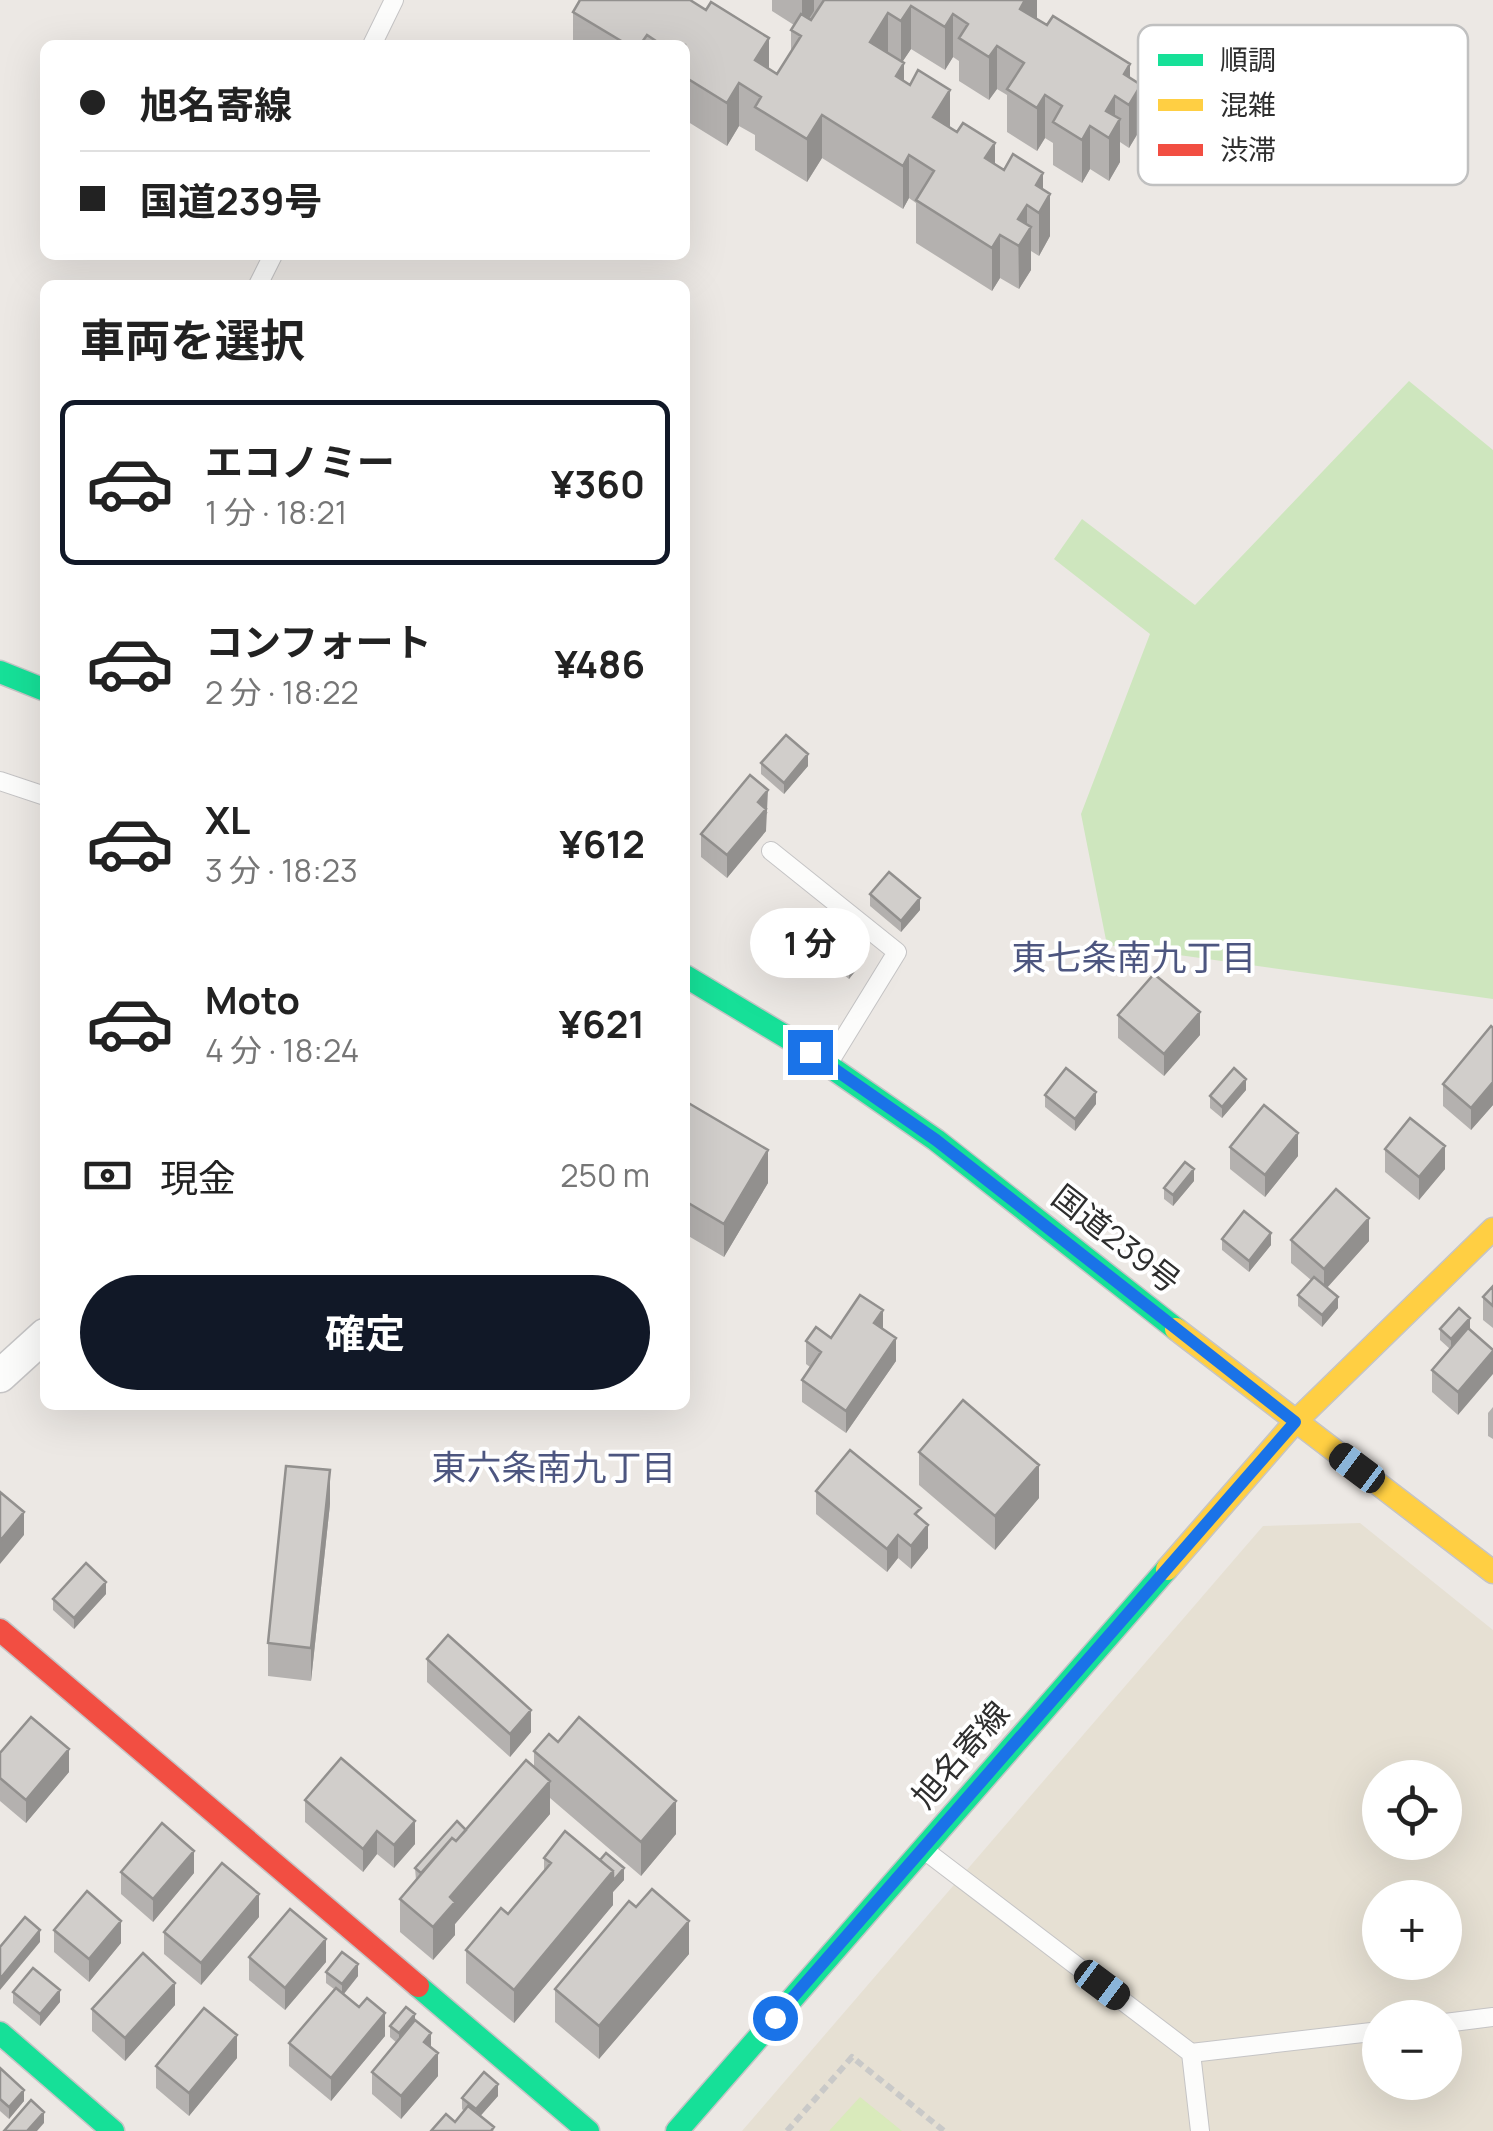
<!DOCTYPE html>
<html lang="ja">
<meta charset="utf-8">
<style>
body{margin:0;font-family:Manrope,"Noto Sans JP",sans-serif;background:#f2f2f2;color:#222;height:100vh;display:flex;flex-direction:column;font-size:38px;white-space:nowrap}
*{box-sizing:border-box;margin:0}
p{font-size:32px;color:#767676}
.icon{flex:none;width:55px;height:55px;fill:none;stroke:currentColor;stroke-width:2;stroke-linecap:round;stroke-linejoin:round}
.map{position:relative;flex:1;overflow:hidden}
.details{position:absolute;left:40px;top:280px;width:650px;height:1130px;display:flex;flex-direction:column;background:#fff;border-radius:15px;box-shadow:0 10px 40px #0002}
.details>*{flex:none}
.guide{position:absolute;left:40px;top:40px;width:650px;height:220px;border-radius:15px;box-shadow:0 10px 40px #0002;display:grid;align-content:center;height:220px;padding:0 40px;background:#fff}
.tools{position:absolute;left:1362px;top:1760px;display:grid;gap:20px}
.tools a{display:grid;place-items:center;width:100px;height:100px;border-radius:50%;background:#fff;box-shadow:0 10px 40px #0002;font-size:50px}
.end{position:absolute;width:45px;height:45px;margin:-22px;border:12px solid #1a73e8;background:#fff;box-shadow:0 0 0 5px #fff}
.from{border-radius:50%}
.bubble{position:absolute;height:70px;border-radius:35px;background:#fff;box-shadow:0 10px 40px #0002;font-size:32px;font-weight:700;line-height:70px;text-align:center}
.car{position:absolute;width:30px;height:60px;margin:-30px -15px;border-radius:12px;box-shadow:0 0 8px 2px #0007;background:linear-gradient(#222 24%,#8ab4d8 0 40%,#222 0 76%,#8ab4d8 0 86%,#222 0)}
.guide b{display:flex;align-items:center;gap:35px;height:95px;font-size:38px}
.guide b+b{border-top:2px solid #e0e0e0}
.guide i{width:25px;height:25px;background:#222}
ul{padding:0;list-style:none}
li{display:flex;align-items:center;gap:30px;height:165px;margin:0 20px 15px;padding:0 20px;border:5px solid transparent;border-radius:15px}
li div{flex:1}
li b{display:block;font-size:38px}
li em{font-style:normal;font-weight:700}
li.current{border-color:#111827}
li>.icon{width:90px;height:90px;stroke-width:1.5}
h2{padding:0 40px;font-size:45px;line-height:120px}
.pay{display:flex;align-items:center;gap:25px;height:110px;padding:0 40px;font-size:38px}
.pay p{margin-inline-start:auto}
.action{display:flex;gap:20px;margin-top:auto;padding:20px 40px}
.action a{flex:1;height:115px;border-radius:60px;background:#111827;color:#fff;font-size:40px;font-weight:700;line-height:115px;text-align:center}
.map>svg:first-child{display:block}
.education{fill:#e6e0d3;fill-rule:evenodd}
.green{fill:#cee6be}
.pitch{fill:#d9eabb}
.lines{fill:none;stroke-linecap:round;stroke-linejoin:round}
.lane-casing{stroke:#c5c4c5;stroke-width:20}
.street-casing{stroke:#c5c4c5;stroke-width:35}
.fast-casing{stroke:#c5c4c5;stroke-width:25}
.slow-casing{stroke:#c5c4c5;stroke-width:25}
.jam-casing{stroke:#c5c4c5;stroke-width:25}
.path{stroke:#c9c9c8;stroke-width:6;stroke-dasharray:8 5;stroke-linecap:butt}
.lane{stroke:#fcfcfb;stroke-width:18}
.street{stroke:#fcfcfb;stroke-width:32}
.fast{stroke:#16e098;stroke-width:22}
.slow{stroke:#ffcf43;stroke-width:22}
.jam{stroke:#f24e42;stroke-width:22}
.wall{fill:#b4b1af}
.shaded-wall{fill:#92908e}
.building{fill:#d1cecb;stroke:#92908e;stroke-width:2.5}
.route{stroke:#1a73e8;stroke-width:12}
.labels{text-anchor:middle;stroke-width:8;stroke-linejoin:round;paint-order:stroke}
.street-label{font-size:32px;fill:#2e2e2e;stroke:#fff}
.neighbourhood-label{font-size:35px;fill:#4d5680;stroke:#fff}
.key{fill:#fff;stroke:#c0c0c0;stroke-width:2.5}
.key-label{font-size:28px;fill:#2e2e2e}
</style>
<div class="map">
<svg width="1493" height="2131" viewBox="0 0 1493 2131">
<rect width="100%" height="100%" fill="#ece8e4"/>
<path class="education" d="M1360,1523L1493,1630V2131H742L1263,1526ZM1380,1778H1445V1842H1380ZM1380,1898H1445V1962H1380ZM1380,2018H1445V2082H1380Z"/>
<path class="green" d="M1409,381L1493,450V999L1107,945L1081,814L1150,634L1054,559L1082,519L1195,605Z"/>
<path class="pitch" d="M860,2097L902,2131H829Z"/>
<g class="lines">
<g class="lane-casing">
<path id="lane" d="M372,45L394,0
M258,285L273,255
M0,781L45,796
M771,851L897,952L830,1061
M923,1849L1191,2053L1200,2131
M1445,2023L1493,2017
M1191,2053L1380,2031"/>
</g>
<g class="street-casing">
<path id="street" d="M0,1376L45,1335"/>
</g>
<g class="fast-casing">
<path id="fast" d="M0,672L45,690
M685,976L793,1041L936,1140L1176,1329
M418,1986L588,2131
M0,2033L113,2131
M677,2131L1167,1569"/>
</g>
<g class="slow-casing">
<path id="slow" d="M1176,1329L1493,1572
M1167,1569L1295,1422L1493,1229"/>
</g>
<g class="jam-casing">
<path id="jam" d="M0,1630L418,1986"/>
</g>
<path class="path" d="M787,2131L852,2057L944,2131"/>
<use href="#lane" class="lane"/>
<use href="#street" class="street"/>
<use href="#fast" class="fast"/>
<use href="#slow" class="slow"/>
<use href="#jam" class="jam"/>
</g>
<path class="wall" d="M772,0H1037V19L1130,78L1141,128L1129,148L1120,142V162L1109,181L1090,169L1082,183L1053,165V143L1045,138L1037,151L1007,132V95L997,89L989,100L959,81V61L953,57L945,70L911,49L902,62L904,81L950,128L995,164L1043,189L1050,236L1039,256L1031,251V270L1019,289L1000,278L992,291L916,243V203L909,198L903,209L822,158L807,182L755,150V135L739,126L727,146L685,120V45H573V12L769,69L777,74L791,52V30L794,25L772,11Z
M761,763L808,766L784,794L761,774Z
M768,812L766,815V831L727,878L701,857V834Z
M870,894L920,910L901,932L870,906Z
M824,947L861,964L849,979L824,958Z
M1118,1015L1200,1035L1164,1076L1118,1038Z
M1493,1028V1105L1471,1130L1443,1106V1084Z
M1246,1090L1222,1118L1210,1108V1096Z
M1045,1095L1096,1104L1075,1131L1045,1107Z
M685,1101L768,1183L724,1257L685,1234Z
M1230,1147L1298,1156L1265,1197L1230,1169Z
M1385,1149L1445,1169L1419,1200L1385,1172Z
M1194,1181L1173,1206L1164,1199V1188Z
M1222,1239L1271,1245L1249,1272L1222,1250Z
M1291,1240L1369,1241L1327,1288L1338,1308L1322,1327L1298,1306V1295L1311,1280L1291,1263Z
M1493,1286V1328L1483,1320V1297Z
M1459,1308L1458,1415L1432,1392V1370L1450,1349L1440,1340V1329Z
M883,1328L896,1361L846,1433L802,1402V1380L810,1367L806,1364V1341Z
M1493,1407V1439L1488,1436V1413Z
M919,1452L1039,1498L995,1550L919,1485Z
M816,1491L928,1548L911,1569L898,1558L887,1572L816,1514Z
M330,1504L311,1681L268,1676V1643Z
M106,1594L74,1629L53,1610V1599Z
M427,1659L531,1732L510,1757L427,1682Z
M534,1751L676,1834L641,1876L550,1798V1814L455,1924V1935L433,1960L400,1932V1899L416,1880L415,1868L466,1830L534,1767Z
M0,1753L69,1772L26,1823L0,1801Z
M305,1800L415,1844L394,1868L377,1854L363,1872L305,1822Z
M544,1858L624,1880L613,1892V1905L514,2023L466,1983V1950L508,1914L544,1871Z
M121,1872L194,1873L153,1922L121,1894Z
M636,1907L689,1954L599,2059L555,2022V1989Z
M259,1917L201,1985L164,1954V1932Z
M54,1930L121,1943L89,1982L54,1952Z
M249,1957L326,1962L285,2010L249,1980Z
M326,1972L358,1976L344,1994L385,2036L331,2101L289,2066V2043L334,1989L326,1983Z
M13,1992L60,2002L40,2026L13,2003Z
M175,2005L125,2061L92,2031V2009Z
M415,2021L431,2047L438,2076L401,2119L372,2094V2072L397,2043L390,2037V2026Z
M237,2058L189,2116L156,2088V2066Z
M0,2068L24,2101L9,2119L0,2111Z
M498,2096L480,2116L494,2131L455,2122L464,2111L462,2109V2098Z"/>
<path class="shaded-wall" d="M802,0H814V11L802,30Z
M1025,0H1037V23L1020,9Z
M911,6V49L901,64V21Z
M888,13V56L870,42Z
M953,14V57L945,70V27Z
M769,38V81L755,60Z
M997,46V89L989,100V57Z
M904,63V106L896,76Z
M1130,64V103L1141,85V128L1129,148V105L1124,74Z
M739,83V126L727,146V103Z
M950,90V133L933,117Z
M1045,95V138L1037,151V108Z
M1115,96V128L1120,119V162L1109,181V138L1106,111Z
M822,115V158L807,182V139Z
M1090,126V169L1082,183V140Z
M995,143V186L985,158Z
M909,155V198L903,209V166Z
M1043,173V205L1050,194V236L1039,256V213L1036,185Z
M1027,205V234L1031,227V270L1019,289L1018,219Z
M1000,235V278L992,291V248Z
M808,754V766L784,794V783Z
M768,790L766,831L727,878V855L758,802Z
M920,898V910L901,932V921Z
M861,952V964L849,979V967Z
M1200,1012V1035L1164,1076V1054Z
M1246,1079V1090L1222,1118V1107Z
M1493,1082V1105L1471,1130V1108Z
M1096,1092V1104L1075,1131V1119Z
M1298,1133V1156L1265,1197V1175Z
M1445,1146V1169L1419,1200V1177Z
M768,1150V1183L724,1257V1224Z
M1194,1169V1181L1173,1206V1195Z
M1369,1218V1241L1324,1291V1269Z
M1271,1233V1245L1249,1272V1261Z
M1338,1297V1308L1322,1327V1315Z
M883,1310V1333L874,1323Z
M1470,1318V1329L1451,1350V1339Z
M896,1338V1361L846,1433V1411Z
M1493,1351V1374L1458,1415V1392Z
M1039,1465V1498L995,1550V1516Z
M330,1470V1504L311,1681V1648Z
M24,1512V1535L0,1564V1541Z
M928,1525V1548L911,1569V1546Z
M898,1535V1558L887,1572V1549Z
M106,1582V1594L74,1629V1618Z
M531,1710V1732L510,1757V1734Z
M69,1749V1772L26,1823V1800Z
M550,1781V1814L455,1924V1935L433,1960V1927L450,1897Z
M676,1801V1834L641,1876V1842Z
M415,1821V1844L394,1868V1845Z
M377,1831V1854L363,1872V1849Z
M194,1851V1873L153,1922V1899Z
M624,1868V1880L613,1892V1905L514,2023V1990L613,1871Z
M259,1894V1917L201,1985V1963Z
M121,1921V1943L89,1982V1959Z
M689,1921V1954L599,2059V2026Z
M40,1930V1942L0,1990V1979Z
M326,1939V1962L285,2010V1988Z
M358,1964V1976L342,1996V1984Z
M175,1983V2005L125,2061V2038Z
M60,1990V2002L40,2026V2014Z
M385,2013V2036L331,2101V2078Z
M415,2014V2025L399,2044V2033Z
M431,2033V2056L424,2042Z
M237,2035V2058L189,2116V2093Z
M438,2053V2076L401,2119V2096Z
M498,2084V2096L476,2121V2109Z
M24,2090V2101L9,2119V2107Z
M44,2112V2123L37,2131H27Z"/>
<path class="building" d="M580,0H690L706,10L711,2L769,38L755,60L777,74L801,36L791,30L801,14L811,20L824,0H1025L1020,9L1047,25L1053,16L1130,64L1124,74L1141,85L1129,105L1115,96L1106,111L1120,119L1109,138L1090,126L1082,140L1053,122L1062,106L1045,95L1037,108L1007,89L1024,63L997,46L989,57L959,38L968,24L953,14L945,27L911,6L901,21L888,13L870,42L904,63L896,76L910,85L918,70L950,90L933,117L957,132L963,123L995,143L985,158L1004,170L1013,154L1043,173L1036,185L1050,194L1039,213L1027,205L1018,219L1031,227L1019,246L1000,235L992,248L916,200L934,171L909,155L903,166L822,115L807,139L755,107L761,97L739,83L727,103L685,77V45H662L647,35L640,45H628L573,12Z
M786,735L808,754L784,783L761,763Z
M750,775L768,790L758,802L766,809L727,855L701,834Z
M889,872L920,898L901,921L870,894Z
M836,932L861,952L849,967L824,947Z
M1154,974L1200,1012L1164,1054L1118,1015Z
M1491,1026L1493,1028V1082L1471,1108L1443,1084Z
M1066,1068L1096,1092L1075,1119L1045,1095Z
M1234,1068L1246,1079L1222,1107L1210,1096Z
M685,1101L768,1150L724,1224L685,1201V1180L687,1176L685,1175Z
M1264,1105L1298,1133L1265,1175L1230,1147Z
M1410,1118L1445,1146L1419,1177L1385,1149Z
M1185,1162L1194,1169L1173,1195L1164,1188Z
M1336,1189L1369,1218L1324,1269L1291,1240Z
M1244,1211L1271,1233L1249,1261L1222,1239Z
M1314,1277L1338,1297L1322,1315L1298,1295Z
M1493,1286V1306L1483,1297Z
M860,1295L883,1310L874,1323L896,1338L846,1411L802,1380L821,1352L806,1341L816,1327L831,1338Z
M1459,1308L1470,1318L1451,1339L1440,1329Z
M1468,1328L1493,1350V1351L1458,1392L1432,1370Z
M963,1400L1039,1465L995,1516L919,1452Z
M850,1450L921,1508L915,1514L928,1525L911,1546L898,1535L887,1549L816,1491Z
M286,1466L330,1470L311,1648L268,1643Z
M0,1492L24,1512L0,1541Z
M86,1563L106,1582L74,1618L53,1599Z
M448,1635L531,1710L510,1734L427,1659Z
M31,1717L69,1749L26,1800L0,1778V1753Z
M579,1717L676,1801L641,1842L534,1751L549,1734L558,1742Z
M341,1758L415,1821L394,1845L377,1831L363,1849L305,1800Z
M526,1760L550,1781L450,1897L455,1902L433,1927L400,1899L452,1838L456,1841Z
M457,1821L466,1830L456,1841L452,1838L421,1873L415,1868Z
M162,1823L194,1851L153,1899L121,1872Z
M565,1831L613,1871L514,1990L466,1950L501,1908L508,1914L551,1863L544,1858Z
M606,1853L624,1868L613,1881V1871L600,1860Z
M222,1863L259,1894L201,1963L164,1932Z
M652,1889L689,1921L599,2026L555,1989L629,1901L636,1907Z
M87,1891L121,1921L89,1959L54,1930Z
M290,1909L326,1939L285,1988L249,1957Z
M25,1917L40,1930L0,1979V1947Z
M342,1952L358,1964L342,1984L326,1972Z
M143,1953L175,1983L125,2038L92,2009Z
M33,1968L60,1990L40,2014L13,1992Z
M336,1988L359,2007L367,1998L385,2013L331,2078L289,2043Z
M406,2007L415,2014L399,2033L390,2026Z
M204,2008L237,2035L189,2093L156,2066Z
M415,2020L431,2033L424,2042L438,2053L401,2096L372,2072Z
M0,2068L24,2090L9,2107L0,2099Z
M484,2072L498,2084L476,2109L462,2098Z
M31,2100L44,2112L27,2131H4Z
M468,2106L494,2127L491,2131H431L446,2114L455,2122Z"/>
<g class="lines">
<path class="route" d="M775,2018L1295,1422L936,1140L810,1052"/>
</g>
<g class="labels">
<g class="street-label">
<text transform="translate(1116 1239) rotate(38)" y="11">国道239号</text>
<text transform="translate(961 1755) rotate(-49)" y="11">旭名寄線</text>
</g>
<g class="neighbourhood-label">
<text x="1134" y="970">東七条南九丁目</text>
<text x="554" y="1480">東六条南九丁目</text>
</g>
</g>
<rect x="1138" y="25" width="330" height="160" rx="15" class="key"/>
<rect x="1158" y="54" width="45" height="12" fill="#16e098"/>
<rect x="1158" y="99" width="45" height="12" fill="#ffcf43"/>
<rect x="1158" y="144" width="45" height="12" fill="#f24e42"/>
<g class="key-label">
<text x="1220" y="70">順調</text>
<text x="1220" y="115">混雑</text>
<text x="1220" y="160">渋滞</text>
</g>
</svg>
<div class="tools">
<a><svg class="icon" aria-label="locate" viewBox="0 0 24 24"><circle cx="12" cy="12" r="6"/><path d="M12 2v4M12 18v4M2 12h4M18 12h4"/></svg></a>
<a>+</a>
<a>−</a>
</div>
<i class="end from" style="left:775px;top:2018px"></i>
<i class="end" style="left:810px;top:1052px"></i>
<div class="bubble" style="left:750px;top:908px;width:120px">1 分</div>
<i class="car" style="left:1357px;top:1468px;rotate:307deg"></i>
<i class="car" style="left:1102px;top:1985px;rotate:127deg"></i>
<div class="guide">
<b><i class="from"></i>旭名寄線</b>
<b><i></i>国道239号</b>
</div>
<section class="details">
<h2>車両を選択</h2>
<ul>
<li class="current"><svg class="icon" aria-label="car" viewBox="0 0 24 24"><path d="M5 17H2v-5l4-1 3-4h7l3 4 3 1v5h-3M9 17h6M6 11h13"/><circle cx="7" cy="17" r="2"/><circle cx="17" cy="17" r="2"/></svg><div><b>エコノミー</b><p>1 分 · 18:21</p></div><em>¥360</em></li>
<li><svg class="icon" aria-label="car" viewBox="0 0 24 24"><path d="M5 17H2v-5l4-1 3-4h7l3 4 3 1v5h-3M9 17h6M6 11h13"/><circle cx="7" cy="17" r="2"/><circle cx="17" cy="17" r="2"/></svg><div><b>コンフォート</b><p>2 分 · 18:22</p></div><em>¥486</em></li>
<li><svg class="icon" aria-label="car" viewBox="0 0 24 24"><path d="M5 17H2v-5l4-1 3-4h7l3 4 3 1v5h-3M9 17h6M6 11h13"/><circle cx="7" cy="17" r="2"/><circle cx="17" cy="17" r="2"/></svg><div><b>XL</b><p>3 分 · 18:23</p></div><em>¥612</em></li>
<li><svg class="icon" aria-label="car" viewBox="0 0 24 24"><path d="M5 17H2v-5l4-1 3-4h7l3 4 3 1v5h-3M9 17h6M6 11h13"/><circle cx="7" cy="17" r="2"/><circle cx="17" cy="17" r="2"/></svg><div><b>Moto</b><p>4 分 · 18:24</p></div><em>¥621</em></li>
</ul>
<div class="pay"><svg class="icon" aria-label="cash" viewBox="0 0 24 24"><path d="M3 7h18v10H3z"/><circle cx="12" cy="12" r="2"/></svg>現金<p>250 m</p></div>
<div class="action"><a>確定</a></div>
</section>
</div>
